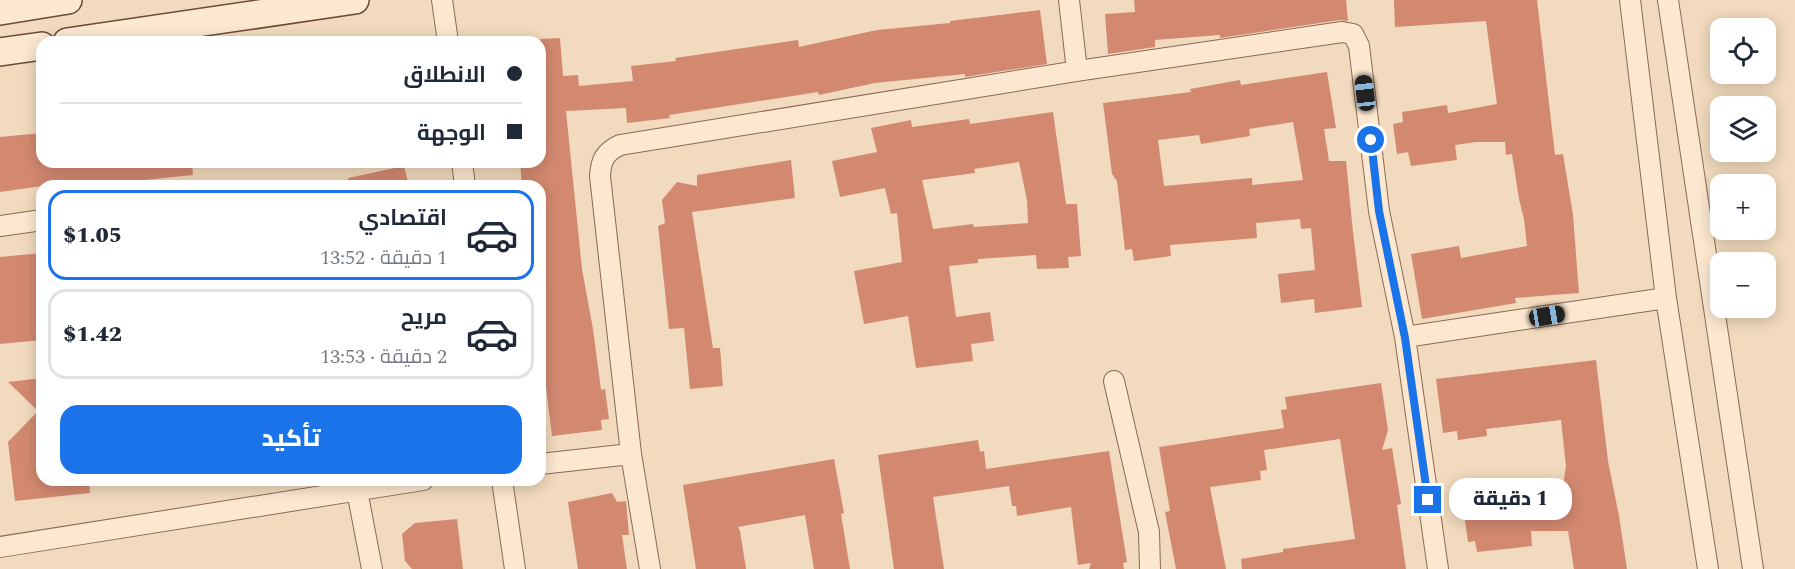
<!DOCTYPE html>
<html lang="ar">
<meta charset="utf-8">
<style>
body{margin:0;font-family:Spectral,Cairo,serif;background:#f6f6f7;color:#1f2937;direction:rtl;height:100vh;display:flex;flex-direction:column;font-size:22px;white-space:nowrap}
*{box-sizing:border-box;margin:0}
p{font-size:20px;color:#747a83}
.icon{flex:none;width:33px;height:33px;fill:none;stroke:currentColor;stroke-width:2;stroke-linecap:round;stroke-linejoin:round}
.map{position:relative;flex:1;overflow:hidden;direction:ltr}
.details{position:absolute;left:36px;top:180px;width:510px;height:306px;display:flex;flex-direction:column;background:#fff;border-radius:18px;box-shadow:0 3px 15px #0003;direction:rtl}
.details>*{flex:none}
.top-card{position:absolute;left:36px;top:36px;width:510px;height:132px;border-radius:18px;box-shadow:0 3px 15px #0003;direction:rtl;display:grid;align-content:center;height:132px;padding:0 24px;background:#fff}
.controls{position:absolute;left:1710px;top:18px;display:grid;gap:12px}
.controls a{display:grid;place-items:center;width:66px;height:66px;border-radius:12px;background:#fff;box-shadow:0 3px 15px #0003;font-size:30px}
.end{position:absolute;width:27px;height:27px;margin:-14px;border:8px solid #1a73e8;background:#fff;box-shadow:0 0 0 3px #fff}
.from{border-radius:50%}
.bubble{position:absolute;height:42px;border-radius:18px;background:#fff;box-shadow:0 3px 15px #0003;font-size:20px;font-weight:800;line-height:42px;text-align:center;direction:rtl}
.car{position:absolute;width:18px;height:36px;margin:-18px -9px;border-radius:8px;box-shadow:0 0 4px 2px #0007;background:linear-gradient(#222 24%,#8ab4d8 0 40%,#222 0 76%,#8ab4d8 0 86%,#222 0)}
.top-card b{display:flex;align-items:center;gap:21px;height:57px;font-size:22px}
.top-card b+b{border-top:2px solid #e0e1e3}
.top-card i{width:15px;height:15px;background:#1f2937}
ul{padding:10px 0 0;list-style:none}
li{display:flex;align-items:center;gap:18px;height:90px;margin:0 12px 9px;padding:0 12px;border:3px solid #e0e1e3;border-radius:18px}
li div{flex:1}
li b{display:block;font-size:22px}
li em{font-style:normal;font-weight:800}
li.current{border-color:#1a73e8}
li>.icon{width:54px;height:54px;stroke-width:1.5}
.primary-button{display:flex;gap:12px;margin-top:auto;padding:12px 24px}
.primary-button a{flex:1;height:69px;border-radius:18px;background:#1a73e8;color:#fff;font-size:24px;font-weight:800;line-height:69px;text-align:center}
.map>svg:first-child{display:block}
.building{fill:#d38970;fill-rule:evenodd}
.lines{fill:none;stroke-linecap:round;stroke-linejoin:round}
.street-casing{stroke:#8b6955;stroke-width:22}
.secondary-casing{stroke:#6c4a38;stroke-width:30}
.street{stroke:#fce8d1;stroke-width:20}
.secondary{stroke:#fce8d1;stroke-width:27}
.route{stroke:#1a73e8;stroke-width:8}
</style>
<div class="map">
<svg width="1795" height="569" viewBox="0 0 1795 569">
<rect width="100%" height="100%" fill="#f1dabd"/>
<path class="building" d="M1134,0H1346L1348,21L1340,20L1220,38V35L1155,40V47L1108,54L1105,14L1135,12Z
M1394,0H1537L1555,155L1563,154L1573,215L1579,293L1515,298L1516,303L1422,319L1411,254L1459,246L1461,258L1527,246L1524,219L1519,199L1512,154L1506,155L1505,142H1476L1455,145L1457,160L1411,166L1408,152L1397,154L1393,124L1403,122L1402,112L1447,105L1448,113L1497,104L1486,21L1395,27Z
M1040,10L1047,64L965,77V74L875,83L819,95L818,92L669,115L670,118L627,123L626,108L566,111L582,269L593,329L601,390L605,389L609,419L601,420L602,430L552,436L540,337V186H522L520,162H540V39L560,38L563,76L578,75L579,86L633,81L631,66L676,61L675,58L798,40L799,47L877,30L950,23V21Z
M1327,72L1336,128L1324,129L1329,161H1346L1353,232L1362,307L1315,313L1314,299L1281,303L1278,274L1315,270L1311,228L1301,229L1300,219L1256,223L1257,238L1170,245L1171,256L1134,261L1132,249L1125,250L1117,181L1112,174L1103,103L1191,92L1190,89L1240,80L1241,85ZM1293,122L1303,180L1252,185V178L1164,186L1158,140L1199,135L1201,144L1250,136L1249,129Z
M1053,112L1066,204H1077L1081,256L1068,257L1069,268L1037,269L1036,255L978,259V263L949,266L956,317L990,312L994,341L971,344L973,361L916,368L908,316L864,324L854,271L902,262L897,213L891,214L885,188L840,197L832,161L877,152L871,128L911,120L912,127L969,119L970,124ZM1019,162L1027,200L1028,223L974,227L973,224L933,229L922,180L975,173L974,169Z
M42,133V162H192L193,175L87,186H42L0,192V137Z
M791,160L795,198L692,212L713,348H720L723,386L690,389L684,328L669,329L658,226L665,223L662,200L677,182L697,186V175Z
M404,166L409,186H349L348,178Z
M42,253V340L0,344V257Z
M1596,360L1608,461L1619,516L1627,569H1574L1568,531H1531L1532,546L1477,552L1475,541L1468,542L1463,506L1473,505L1471,493L1522,486L1524,497L1563,486L1566,466L1561,420L1486,429L1487,436L1458,440L1457,431L1443,433L1436,379Z
M42,378V480H89L90,493L15,501L8,442L38,411L8,382Z
M1381,383L1388,430L1382,450L1392,448L1401,504L1397,505L1406,569H1242L1241,559L1283,552V549L1355,539L1340,439L1264,450L1267,470L1260,471L1261,480L1210,487L1226,569H1176L1165,512L1170,511L1159,447L1284,428L1281,410L1287,409L1285,397Z
M978,440L980,452L984,451L986,469L1109,451L1127,562L1123,563L1124,569H1089L1091,563L1078,565L1071,507L1017,516L1016,506H1012L1009,486L933,497L944,569H894L878,455Z
M834,459L844,513L841,514L850,569H814L805,515L738,527L740,531L746,569H696L683,485Z
M612,493L617,502L626,501L629,535H622L627,569H578L568,502Z
M457,519L463,569H412L405,561L402,534L415,523Z"/>
<g class="lines">
<g class="street-casing">
<path id="street" d="M442,0L448,42
M1069,0L1077,71
M1630,0L1666,298L1708,569
M1668,0L1753,569
M462,162L465,186
M0,226L42,220
M1405,337L1666,298
M1114,381L1149,532L1150,569
M540,464L631,454
M355,480L372,569
M502,480L515,569
M0,547L423,480
M650,569L631,454L600,176C601,160 605,152 620,145L1077,71L1342,32L1353,34L1359,46L1379,211L1405,337L1438,569"/>
</g>
<g class="secondary-casing">
<path id="secondary" d="M0,11L68,0
M67,42L355,0
M0,52L42,46"/>
</g>
<use href="#street" class="street"/>
<use href="#secondary" class="secondary"/>
</g>
<g class="lines">
<path class="route" d="M1371,140L1379,211L1405,338L1428,500"/>
</g>
</svg>
<div class="controls">
<a><svg class="icon" aria-label="locate" viewBox="0 0 24 24"><circle cx="12" cy="12" r="6"/><path d="M12 2v4M12 18v4M2 12h4M18 12h4"/></svg></a>
<a><svg class="icon" aria-label="layers" viewBox="0 0 24 24"><path d="M12 4l9 5-9 5-9-5zM3 14l9 5 9-5"/></svg></a>
<a>+</a>
<a>−</a>
</div>
<i class="end from" style="left:1371px;top:140px"></i>
<i class="end" style="left:1428px;top:500px"></i>
<div class="bubble" style="left:1449px;top:478px;width:123px">1 دقيقة</div>
<i class="car" style="left:1365px;top:93px;rotate:353deg"></i>
<i class="car" style="left:1547px;top:316px;rotate:81deg"></i>
<div class="top-card">
<b><i class="from"></i>الانطلاق</b>
<b><i></i>الوجهة</b>
</div>
<section class="details">
<ul>
<li class="current"><svg class="icon" aria-label="car" viewBox="0 0 24 24"><path d="M5 17H2v-5l4-1 3-4h7l3 4 3 1v5h-3M9 17h6M6 11h13"/><circle cx="7" cy="17" r="2"/><circle cx="17" cy="17" r="2"/></svg><div><b>اقتصادي</b><p>1 دقيقة · 13:52</p></div><em>$1.05</em></li>
<li><svg class="icon" aria-label="car" viewBox="0 0 24 24"><path d="M5 17H2v-5l4-1 3-4h7l3 4 3 1v5h-3M9 17h6M6 11h13"/><circle cx="7" cy="17" r="2"/><circle cx="17" cy="17" r="2"/></svg><div><b>مريح</b><p>2 دقيقة · 13:53</p></div><em>$1.42</em></li>
</ul>
<div class="primary-button"><a>تأكيد</a></div>
</section>
</div>
